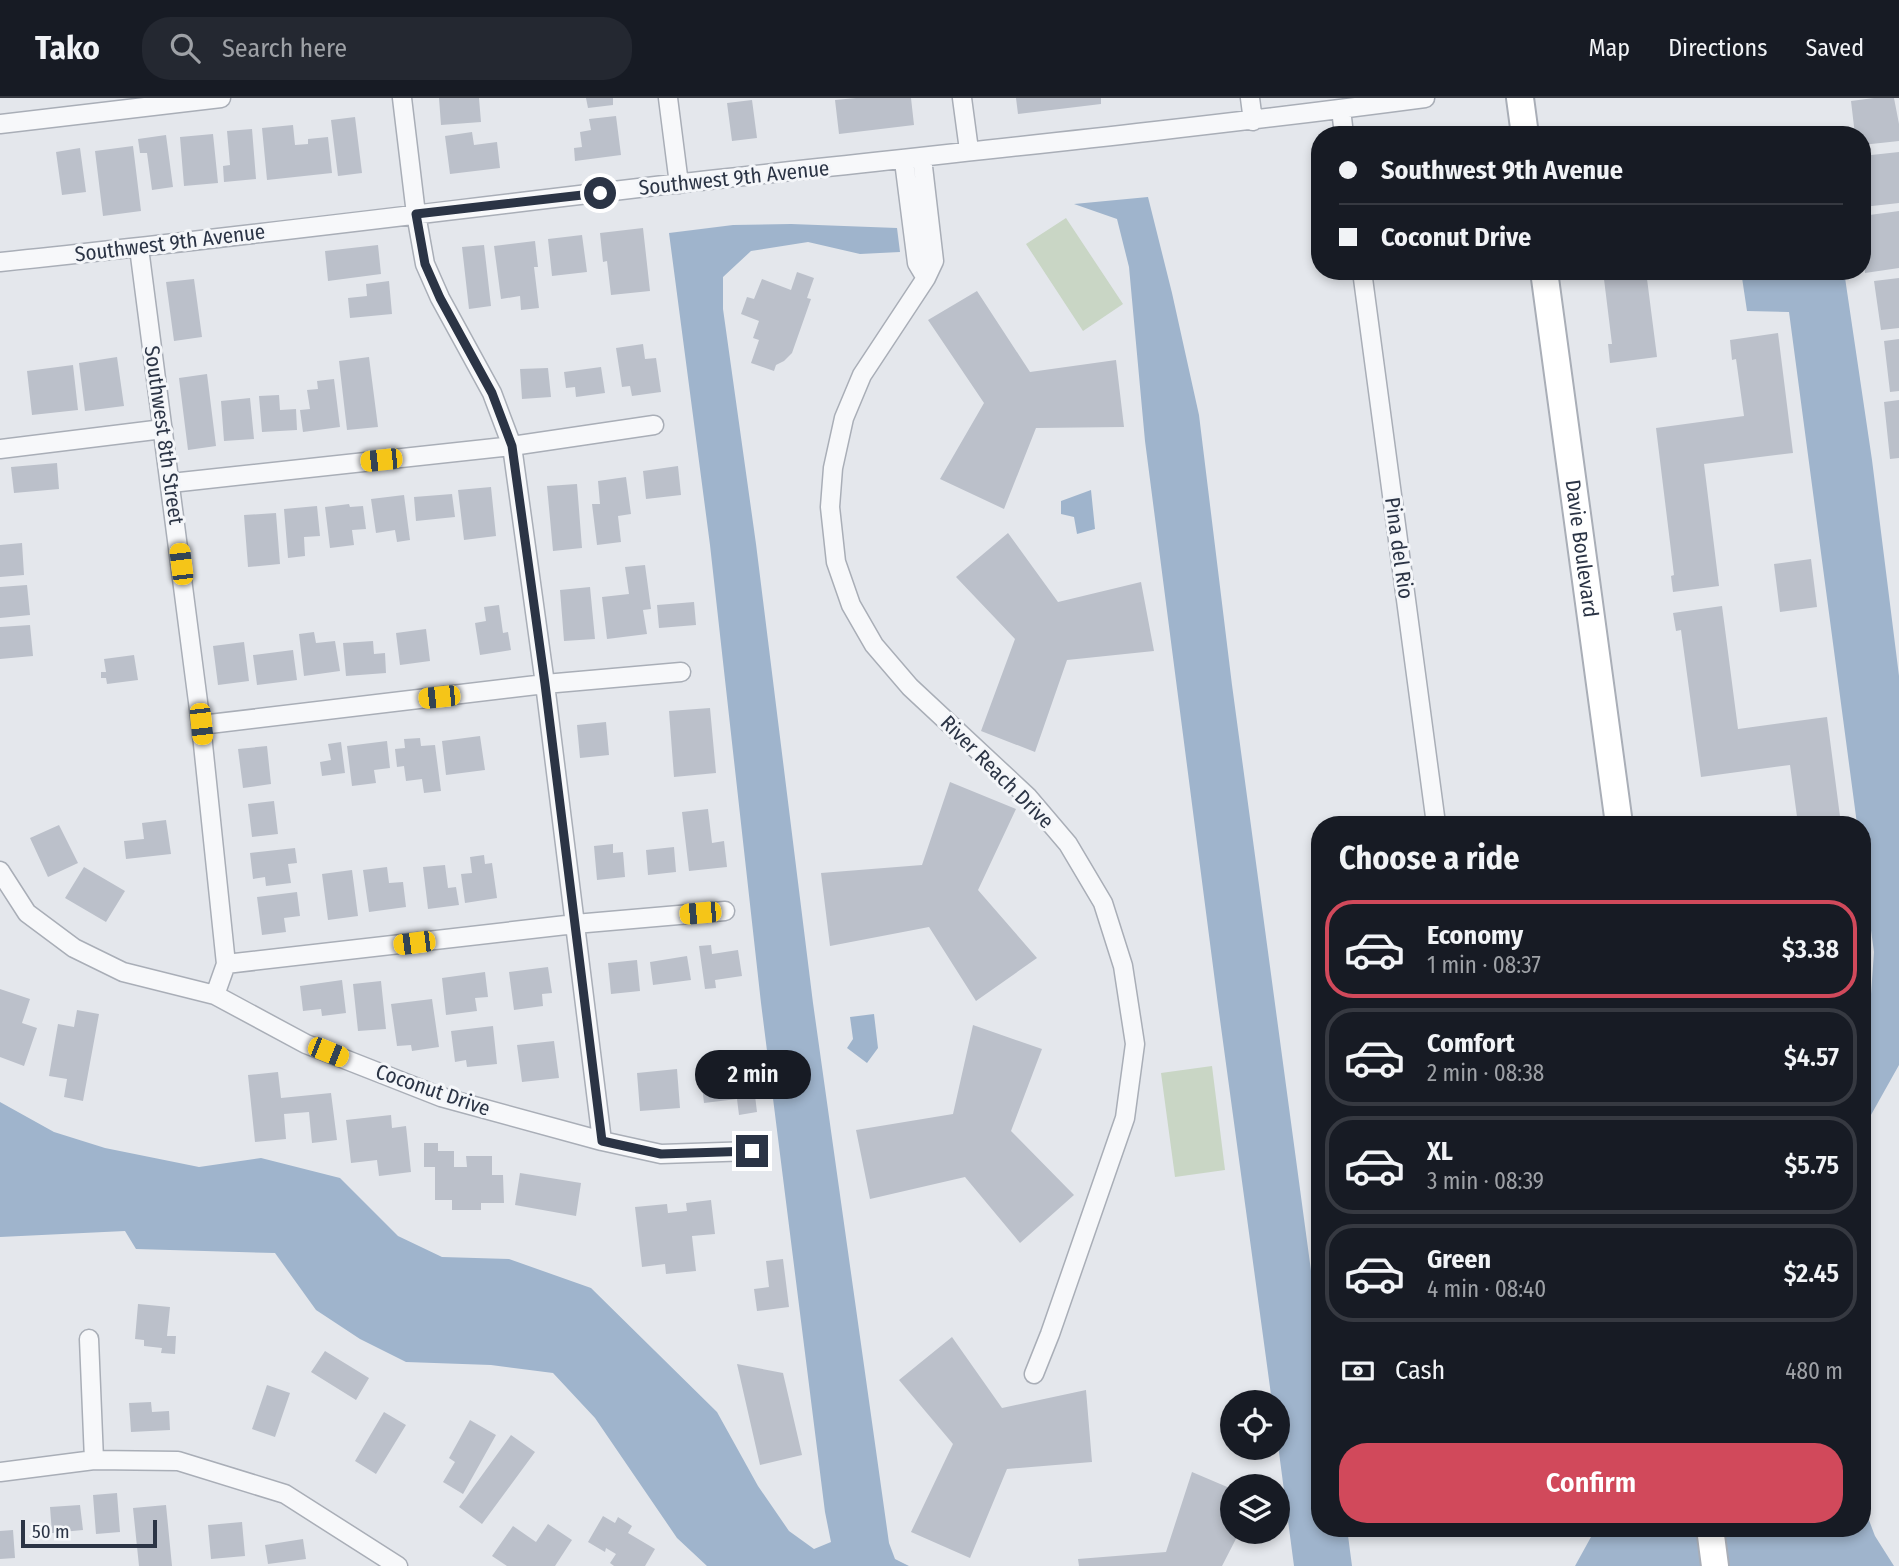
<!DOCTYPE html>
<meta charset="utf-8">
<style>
body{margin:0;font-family:"Fira Sans Condensed",sans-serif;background:#242831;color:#f1f3f6;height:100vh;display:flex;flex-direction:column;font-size:26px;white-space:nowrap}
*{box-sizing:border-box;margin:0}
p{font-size:23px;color:#9ea1a6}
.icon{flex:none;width:38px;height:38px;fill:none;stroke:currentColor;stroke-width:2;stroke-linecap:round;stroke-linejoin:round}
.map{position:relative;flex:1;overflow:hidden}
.details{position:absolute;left:1311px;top:718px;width:560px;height:721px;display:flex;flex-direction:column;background:#171b24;border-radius:28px;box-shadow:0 4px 10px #0003}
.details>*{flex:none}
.top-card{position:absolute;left:1311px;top:28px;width:560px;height:154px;border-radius:28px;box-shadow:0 4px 10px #0003;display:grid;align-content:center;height:154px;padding:0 28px;background:#171b24}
.buttons{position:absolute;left:1220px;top:1292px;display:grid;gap:14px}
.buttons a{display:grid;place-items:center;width:70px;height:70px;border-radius:50%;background:#171b24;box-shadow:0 4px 10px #0003;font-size:35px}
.scale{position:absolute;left:21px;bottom:18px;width:136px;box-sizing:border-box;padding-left:7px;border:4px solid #2b3445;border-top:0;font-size:19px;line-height:24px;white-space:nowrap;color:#2b3445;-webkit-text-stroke:5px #f4f6f9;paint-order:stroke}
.end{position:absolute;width:32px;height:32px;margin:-16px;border:9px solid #2b3445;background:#fff;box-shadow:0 0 0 4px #fff}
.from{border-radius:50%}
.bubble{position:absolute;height:49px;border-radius:24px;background:#171b24;box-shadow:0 4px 10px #0003;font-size:23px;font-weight:600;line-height:49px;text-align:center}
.car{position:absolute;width:21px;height:42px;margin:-21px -10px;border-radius:9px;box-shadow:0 0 5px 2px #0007;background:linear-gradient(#f5c518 24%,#345 0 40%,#f5c518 0 76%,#345 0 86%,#f5c518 0)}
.top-card b{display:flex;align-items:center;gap:24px;height:66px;font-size:26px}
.top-card b+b{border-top:2px solid #363941}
.top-card i{width:18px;height:18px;background:#f1f3f6}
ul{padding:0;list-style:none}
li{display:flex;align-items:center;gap:21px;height:98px;margin:0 14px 10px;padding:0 14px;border:4px solid #363941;border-radius:28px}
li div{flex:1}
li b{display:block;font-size:26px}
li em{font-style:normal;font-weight:600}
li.selected{border-color:#d1495b}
li>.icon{width:63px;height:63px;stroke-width:1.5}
h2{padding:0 28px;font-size:32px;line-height:84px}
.pay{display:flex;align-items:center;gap:18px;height:77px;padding:0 28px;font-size:26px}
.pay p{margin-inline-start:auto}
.cta{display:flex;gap:14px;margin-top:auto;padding:14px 28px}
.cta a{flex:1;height:80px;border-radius:28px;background:#d1495b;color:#fff;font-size:28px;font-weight:600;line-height:80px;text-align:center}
header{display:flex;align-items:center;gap:42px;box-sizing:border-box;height:98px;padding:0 35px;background:#171b24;border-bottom:2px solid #363941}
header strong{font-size:33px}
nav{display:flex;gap:38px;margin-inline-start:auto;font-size:24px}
.search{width:490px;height:63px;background:#242831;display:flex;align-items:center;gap:18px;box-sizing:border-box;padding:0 24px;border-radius:28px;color:#9ea1a6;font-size:26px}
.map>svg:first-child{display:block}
.pitch{fill:#c9d6c5}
.water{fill:#9fb4cc}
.building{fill:#bbc0ca}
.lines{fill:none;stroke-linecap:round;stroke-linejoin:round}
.street-casing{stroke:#a9aeb7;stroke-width:21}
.secondary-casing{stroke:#a9aeb7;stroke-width:30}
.street{stroke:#f7f8fa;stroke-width:18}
.secondary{stroke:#fff;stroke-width:26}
.route{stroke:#2b3445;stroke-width:9}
.labels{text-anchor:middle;stroke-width:6;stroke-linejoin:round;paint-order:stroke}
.street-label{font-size:21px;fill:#2b3445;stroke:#f4f6f9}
</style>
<header>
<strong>Tako</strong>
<div class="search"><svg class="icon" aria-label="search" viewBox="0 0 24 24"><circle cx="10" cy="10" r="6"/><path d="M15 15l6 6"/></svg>Search here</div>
<nav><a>Map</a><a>Directions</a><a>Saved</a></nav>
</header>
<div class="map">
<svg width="1899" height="1468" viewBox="0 0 1899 1468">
<rect width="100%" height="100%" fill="#e4e7ec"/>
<path class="pitch" d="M1066,120L1123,206L1083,233L1026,146Z
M1212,968L1225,1072L1175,1079L1161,975Z"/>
<path class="water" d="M1148,99L1172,195L1199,317L1232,587L1319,1232L1320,1430H1347L1352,1468H1294L1278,1347V1304H1272L1218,907L1145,343L1129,169L1117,121L1074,106Z
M791,126L897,130L900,154L860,156L808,144L751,153L723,179V211L756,446L813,905L889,1445L895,1461L909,1468H707L677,1440L595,1320L553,1275L491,1267L406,1264L360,1241L316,1212L275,1155L136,1151L125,1133L0,1139V1004L54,1034L105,1050L199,1069L261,1060L340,1080L398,1138L442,1159L509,1161L591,1190L717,1314L758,1388L789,1433L814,1451L831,1444L825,1414L761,905L710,447L669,135L733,127Z
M1741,173H1844L1872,362L1899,578V967L1862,1033V910L1871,896L1874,854L1862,767V726H1857L1789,214L1747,213Z
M1091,392L1095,431L1077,436L1074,419L1061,416V403Z
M874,916L878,950L867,965L847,950L853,941L850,919Z
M1862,1404L1875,1438L1894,1468H1575L1591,1439L1615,1430H1862Z"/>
<path class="building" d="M439,0H479L481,24L441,27Z
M586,0H613V7L588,10Z
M856,0H911L914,27L839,36L835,2Z
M1016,0H1101V6L1018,16Z
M1874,0H1894L1899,26V43L1862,47V37H1855L1851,3Z
M752,2L757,40L732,43L727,5Z
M616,18L621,57L575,63L574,50L582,49L580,34L591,32L589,21Z
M355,19L362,75L338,78L331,22Z
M293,27L295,47L308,46V41L328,39L332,75L267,82L262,30Z
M252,31L256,81L224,84L223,68L230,67L227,33Z
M472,34L474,47L497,44L500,70L450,76L445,38Z
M213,36L218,85L184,88L180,39Z
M166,37L173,89L152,92L147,55H140L138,41Z
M133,48L141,113L103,118L95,53Z
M80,50L86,94L62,97L56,54Z
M1899,54V105L1863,109L1862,58Z
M1899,113V170L1865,175L1862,148V118Z
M643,130L650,193L611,197L607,163L603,164L600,135Z
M582,137L587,174L552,178L548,141Z
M535,143L538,169H534L539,210L521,212L520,198L501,201L494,148Z
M378,147L381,176L328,183L325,153Z
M484,147L491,208L469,211L462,149Z
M1603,173H1646L1657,259L1610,265L1608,246H1612Z
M797,174L814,180L807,200L811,201L792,255L784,263L776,267L774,273L751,265L759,242L753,240L759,223L741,216L747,199L754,201L762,181L791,192Z
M1899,180V230L1881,232L1874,183Z
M194,181L202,239L174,243L166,184Z
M389,183L392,216L350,220L348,200L367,198L366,186Z
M977,193L1030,274L1116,262L1124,329L1036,330L1004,411L940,381L984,305L928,222Z
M1778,235L1793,355L1704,366L1719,488L1673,494L1671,478L1674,477L1656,330L1744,318L1736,261L1732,262L1730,242Z
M1899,241V293L1890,294L1884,243Z
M643,246L645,261L656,260L661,294L632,298L630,288L622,289L616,250Z
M117,259L124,308L85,313L79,265Z
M369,259L378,329L347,332L339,263Z
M73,267L78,312L32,317L27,273Z
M601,269L605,295L576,299L575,289L566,290L564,274Z
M548,270L551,299L522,301L520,271Z
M207,276L216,348L188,352L179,280Z
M334,281L340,329L303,334L300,312L310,311L307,292L318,291L317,283Z
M279,297L280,312L296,311L297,332L262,334L259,298Z
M250,300L254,341L224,343L221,303Z
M1899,302V360L1890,361L1884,304Z
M57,365L59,391L14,395L11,369Z
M678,368L681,397L646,401L643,373Z
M626,379L631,416L618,418L621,444L597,447L592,406H600L598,383Z
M577,386L582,450L553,453L547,388Z
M491,389L496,438L464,442L458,392Z
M452,396L455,419L416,423L414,399Z
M404,397L410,442L397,444L395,432L376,435L371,401Z
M349,406L350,409L363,408L366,431L352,432L354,447L330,450L325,409Z
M317,408L320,438L304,439L305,458L288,460L284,411Z
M276,415L280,466L248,469L244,417Z
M1008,435L1058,504L1141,484L1154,553L1067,562L1035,654L981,633L1015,541L956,479Z
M22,445L24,477L0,479V447Z
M1811,461L1817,509L1780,514L1774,466Z
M645,467L651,511L643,512L647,536L607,541L602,499L629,496L625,469Z
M27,487L30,517L0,520V489Z
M590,489L595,541L564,543L560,492Z
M694,504L696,527L659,530L657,507Z
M499,507L503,535L508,534L511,552L480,557L475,525L486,523L484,509Z
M1722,508L1738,631L1827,619L1841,726H1798L1790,667L1701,679L1681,532L1676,533L1673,515Z
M30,527L33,558L0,561V529Z
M426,531L430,563L400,567L396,535Z
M314,534L316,545L335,543L340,573L304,578L299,536Z
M373,543L374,556L385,555L386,575L346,578L343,545Z
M244,544L249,583L218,587L213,548Z
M293,552L297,582L257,587L253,557Z
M134,557L138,582L107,586L106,580H101V574H106L104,561Z
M710,610L716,675L674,679L669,613Z
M606,624L609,657L580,660L577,627Z
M480,638L485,672L446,677L442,643Z
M420,640L421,648L435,647L441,693L424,695L422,681L406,683L404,668L397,669L395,651L405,650L404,641Z
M387,643L390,670L374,672L376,685L352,688L347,648Z
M341,644L345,675L322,678L320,664L331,662L328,646Z
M267,648L271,686L243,690L238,651Z
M950,684L1016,711L978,792L1037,860L976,903L929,829L830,848L821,775L922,767Z
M274,703L278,736L252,739L248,706Z
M708,711L712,745L724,743L727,769L689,773L682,714Z
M166,722L171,756L126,761L124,743L144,741L142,725Z
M59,727L78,765L48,779L30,740Z
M613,746V755L623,754L625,779L597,782L594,748Z
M674,749L676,774L648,777L646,752Z
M295,750L297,765L288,766L291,785L266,788L265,779L253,781L250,755Z
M484,757L485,766L492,765L497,800L465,805L461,776L472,775L470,759Z
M445,767L448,790L456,789L459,807L428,811L423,769Z
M84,769L125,793L106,824L65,800Z
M387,769L389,785L403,784L406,809L369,814L363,772Z
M352,772L358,818L328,822L322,776Z
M297,794L300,818L284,820L286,834L262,837L257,799Z
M711,847L712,856L738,852L742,878L715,882L716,890L705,891L699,848Z
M687,858L691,882L653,887L650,864Z
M637,862L640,893L611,896L608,865Z
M548,869L552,895L542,896L543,908L514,912L509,874Z
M485,874L488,899L475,900L477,913L446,917L442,880Z
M342,882L346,915L322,918L321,911L303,913L300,888Z
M381,883L386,931L358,933L353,886Z
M0,891L30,901L22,925L37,930L24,968L0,959Z
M432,901L439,949L412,953L411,947L397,948L391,906Z
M77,912L99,916L83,1003L64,999L67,981L49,978L58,926L74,929Z
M973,927L1042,951L1011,1033L1074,1097L1020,1145L965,1079L870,1101L856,1032L953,1016Z
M493,928L497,966L467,969L466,962L455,964L451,933Z
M554,943L559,980L522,984L517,947Z
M677,971L680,1010L640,1013L637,975Z
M752,973L757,1014L739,1017L737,1001L704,1005L701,979Z
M278,974L281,1000L331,995L337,1042L312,1045L309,1014L284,1016L286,1041L255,1044L248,977Z
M391,1017L392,1030L406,1028L411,1074L379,1078L377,1062L351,1065L346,1022Z
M424,1045H438V1053H454V1069H467L466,1058H492V1077H503L504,1105H481V1112H452V1102H435V1069H424Z
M520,1075L581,1085L576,1118L515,1107Z
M711,1102L715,1136L692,1138L696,1173L666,1176L665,1166L642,1169L635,1109L667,1106L668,1115L687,1113L686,1105Z
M783,1161L789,1209L757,1213L754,1191L769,1189L766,1163Z
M138,1206L170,1209L167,1238H176L175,1256L161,1255L162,1250L144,1248V1242L135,1241Z
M952,1239L1002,1310L1086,1292L1092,1364L1007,1371L970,1460L911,1434L953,1346L899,1282Z
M325,1253L369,1280L356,1302L311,1274Z
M737,1266L783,1275L802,1357L760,1367Z
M267,1287L290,1295L275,1339L252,1331Z
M151,1304L152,1314L169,1313L170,1332L131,1334L129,1305Z
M384,1314L406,1327L376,1376L355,1363Z
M470,1322L496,1337L463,1396L443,1384L455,1364L449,1360Z
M511,1337L535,1354L482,1426L459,1409Z
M1192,1374L1232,1391V1433H1240L1222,1468H1079L1078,1461L1166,1454Z
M117,1395L120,1434L96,1436L93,1397Z
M80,1407L83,1432L52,1435L50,1409Z
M166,1407L172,1468H139L133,1410Z
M603,1418L615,1425L618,1419L632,1428L628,1435L655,1451L645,1468H614L610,1465L616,1456L606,1450L605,1454L588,1444Z
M242,1424L245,1458L211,1461L208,1427Z
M548,1426L572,1442L555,1468H507L492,1458L513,1428L536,1444Z
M13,1432L15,1460L0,1461V1433Z
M303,1441L306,1461L268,1466L265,1447Z"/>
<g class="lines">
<g class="street-casing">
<path id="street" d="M402,0L416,116L425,166L440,200L492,295L512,348L545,586L602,1043
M668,0L679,86
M962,0L969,52
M1250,0L1253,23
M1341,11L1344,37
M0,26L221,0
M922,60L934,163L926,180L862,277L844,320L833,370L830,409L836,464L851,507L874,547L910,589L1028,699L1068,746L1103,805L1123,868L1135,946L1125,1020L1050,1236L1034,1276
M904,63L917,165L926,180
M139,150L201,627L226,866L215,897
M0,164C225,141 449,112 673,86C924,58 1175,33 1425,0
M1362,173L1436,726
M0,351L163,331
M171,385L512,348L654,327
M201,627L545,586L681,574
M0,773L27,815L74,850L123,874L215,897L306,946L441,999L602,1043L661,1056L753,1053
M226,866L575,826L725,813
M89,1241L94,1362
M0,1374L94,1362L178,1363L285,1396L398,1468"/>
</g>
<g class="secondary-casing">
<g id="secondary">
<path d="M1520,0L1525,37"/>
<path id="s1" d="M1544,173L1619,726"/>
<path d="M1710,1430L1715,1468"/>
</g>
</g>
<use href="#street" class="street"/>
<use href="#secondary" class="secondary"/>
</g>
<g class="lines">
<path class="route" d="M600,95L416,116L425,166L440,200L492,295L512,348L545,586L602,1043L661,1056L752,1053"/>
</g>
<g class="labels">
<g class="street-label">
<text transform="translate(734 80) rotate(-6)" y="7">Southwest 9th Avenue</text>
<text transform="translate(170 145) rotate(-7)" y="7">Southwest 9th Avenue</text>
<text transform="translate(164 337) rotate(82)" y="7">Southwest 8th Street</text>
<text transform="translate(1399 450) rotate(82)" y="7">Pina del Rio</text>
<text dy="7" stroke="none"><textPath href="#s1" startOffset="280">Davie Boulevard</textPath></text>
<text transform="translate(997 674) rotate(45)" y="7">River Reach Drive</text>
<text transform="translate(433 992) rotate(19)" y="7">Coconut Drive</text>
</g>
</g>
</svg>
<div class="buttons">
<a><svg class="icon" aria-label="locate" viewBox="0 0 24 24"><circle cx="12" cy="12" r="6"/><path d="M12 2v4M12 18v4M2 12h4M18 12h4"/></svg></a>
<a><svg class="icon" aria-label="layers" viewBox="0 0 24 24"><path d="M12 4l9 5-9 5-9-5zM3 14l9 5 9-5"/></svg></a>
</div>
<div class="scale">50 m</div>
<i class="end from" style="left:600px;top:95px"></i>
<i class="end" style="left:752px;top:1053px"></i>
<div class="bubble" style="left:695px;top:952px;width:116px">2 min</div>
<i class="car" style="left:381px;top:362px;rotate:264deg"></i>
<i class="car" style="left:181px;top:466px;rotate:353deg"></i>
<i class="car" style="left:439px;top:599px;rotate:264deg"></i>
<i class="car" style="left:201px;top:626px;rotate:174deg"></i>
<i class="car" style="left:700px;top:815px;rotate:265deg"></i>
<i class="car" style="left:414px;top:845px;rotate:263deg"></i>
<i class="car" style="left:328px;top:954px;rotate:112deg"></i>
<div class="top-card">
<b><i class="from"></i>Southwest 9th Avenue</b>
<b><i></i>Coconut Drive</b>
</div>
<section class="details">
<h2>Choose a ride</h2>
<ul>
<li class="selected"><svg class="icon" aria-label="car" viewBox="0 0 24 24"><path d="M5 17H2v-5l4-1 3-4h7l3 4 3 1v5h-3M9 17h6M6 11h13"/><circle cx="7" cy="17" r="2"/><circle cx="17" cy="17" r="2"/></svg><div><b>Economy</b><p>1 min · 08:37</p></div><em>$3.38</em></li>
<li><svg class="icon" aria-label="car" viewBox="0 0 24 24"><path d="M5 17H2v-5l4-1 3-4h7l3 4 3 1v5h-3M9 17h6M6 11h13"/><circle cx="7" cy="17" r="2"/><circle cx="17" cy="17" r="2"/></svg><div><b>Comfort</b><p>2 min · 08:38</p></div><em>$4.57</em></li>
<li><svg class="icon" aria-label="car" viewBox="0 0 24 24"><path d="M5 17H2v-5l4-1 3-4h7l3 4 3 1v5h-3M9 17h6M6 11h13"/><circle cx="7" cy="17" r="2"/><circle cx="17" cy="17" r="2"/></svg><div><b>XL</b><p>3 min · 08:39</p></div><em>$5.75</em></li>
<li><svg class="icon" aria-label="car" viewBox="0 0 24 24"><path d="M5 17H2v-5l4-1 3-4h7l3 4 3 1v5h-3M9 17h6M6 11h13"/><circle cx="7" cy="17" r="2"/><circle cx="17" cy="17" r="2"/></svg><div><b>Green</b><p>4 min · 08:40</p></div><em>$2.45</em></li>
</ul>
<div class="pay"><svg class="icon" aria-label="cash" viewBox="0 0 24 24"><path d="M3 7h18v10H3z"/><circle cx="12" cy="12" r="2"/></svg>Cash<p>480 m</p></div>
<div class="cta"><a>Confirm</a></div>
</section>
</div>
